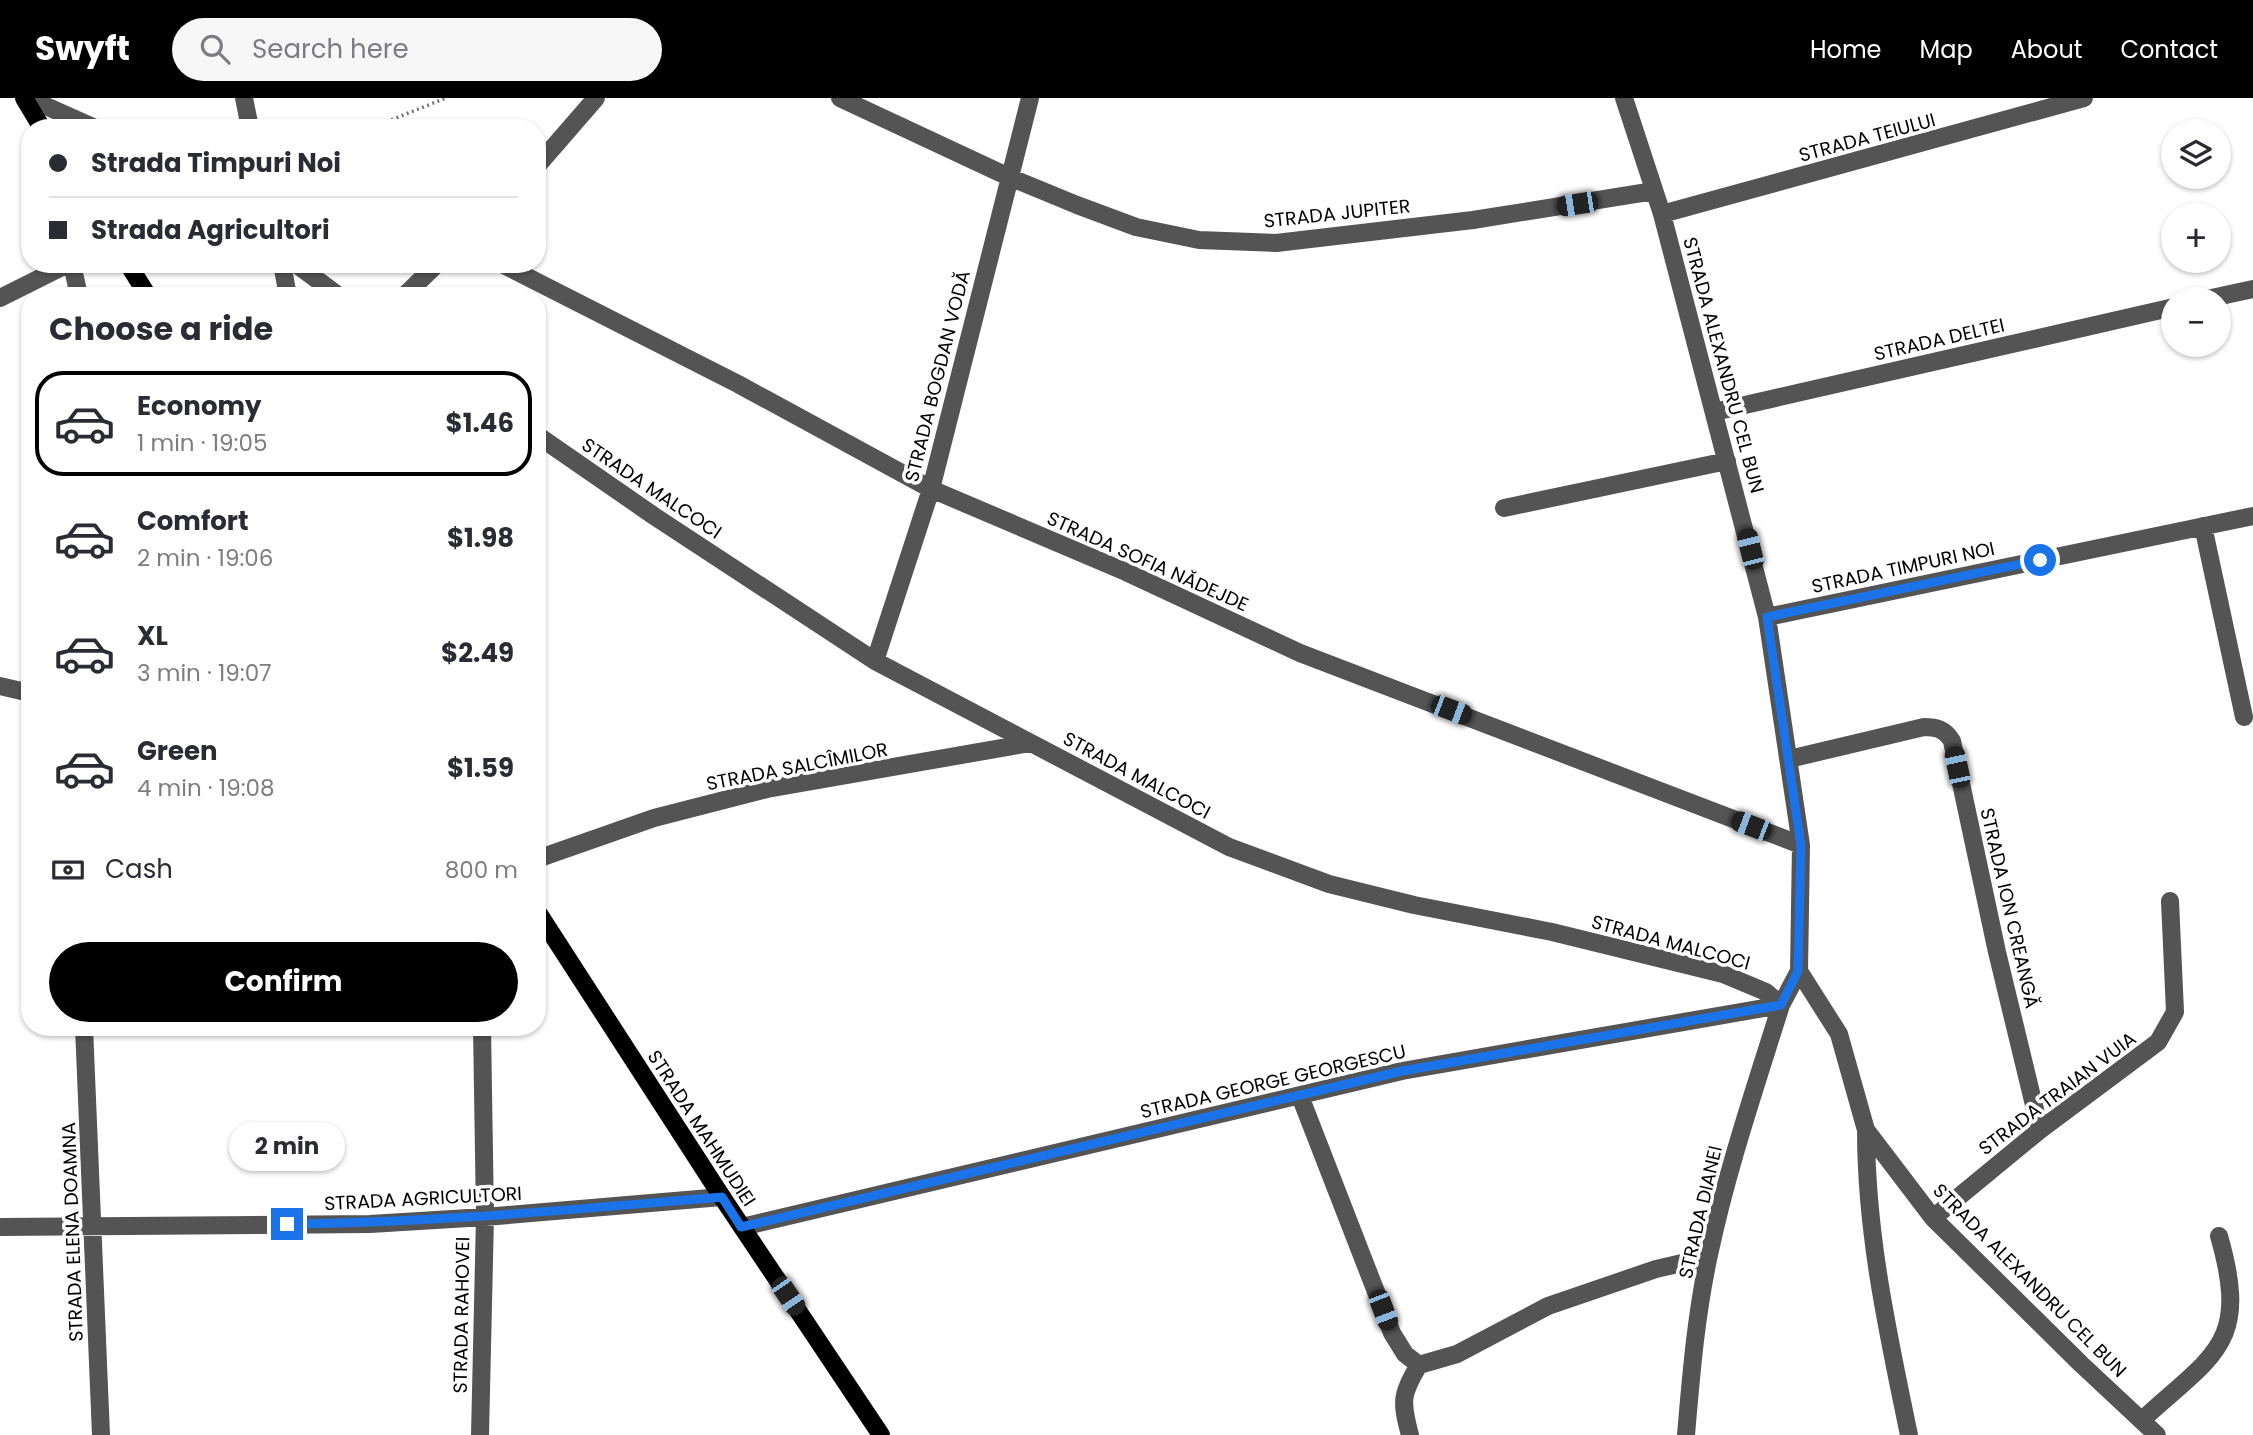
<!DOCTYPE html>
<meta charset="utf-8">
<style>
body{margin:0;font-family:Poppins,sans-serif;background:#f7f7f7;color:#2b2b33;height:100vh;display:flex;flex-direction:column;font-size:26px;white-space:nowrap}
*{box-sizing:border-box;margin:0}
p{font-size:23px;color:#7c7c81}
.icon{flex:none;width:38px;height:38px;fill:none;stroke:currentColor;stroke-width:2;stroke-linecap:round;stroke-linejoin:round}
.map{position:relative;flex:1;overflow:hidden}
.drawer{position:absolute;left:21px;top:189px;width:525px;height:749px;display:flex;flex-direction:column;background:#fff;border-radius:28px;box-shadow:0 2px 5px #0004}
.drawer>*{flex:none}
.banner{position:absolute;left:21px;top:21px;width:525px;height:154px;border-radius:28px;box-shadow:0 2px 5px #0004;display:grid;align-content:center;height:154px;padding:0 28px;background:#fff}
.fabs{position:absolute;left:2161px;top:21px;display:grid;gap:14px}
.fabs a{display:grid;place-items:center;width:70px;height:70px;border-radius:50%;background:#fff;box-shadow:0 2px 5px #0004;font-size:35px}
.end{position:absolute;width:32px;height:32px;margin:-16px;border:9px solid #1a73e8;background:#fff;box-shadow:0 0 0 4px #fff}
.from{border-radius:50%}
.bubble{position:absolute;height:49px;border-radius:24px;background:#fff;box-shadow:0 2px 5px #0004;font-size:23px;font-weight:700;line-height:49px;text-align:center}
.car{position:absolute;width:21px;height:42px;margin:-21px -10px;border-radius:9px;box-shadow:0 0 5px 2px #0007;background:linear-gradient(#222 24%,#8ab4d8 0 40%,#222 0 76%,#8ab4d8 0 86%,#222 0)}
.banner b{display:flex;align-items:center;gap:24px;height:66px;font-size:26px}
.banner b+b{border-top:2px solid #e1e1e2}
.banner i{width:18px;height:18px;background:#2b2b33}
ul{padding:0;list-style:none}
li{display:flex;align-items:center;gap:21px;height:105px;margin:0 14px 10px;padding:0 14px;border:4px solid transparent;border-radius:28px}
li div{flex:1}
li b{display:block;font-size:26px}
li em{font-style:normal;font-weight:700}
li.active{border-color:#000}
li>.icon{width:63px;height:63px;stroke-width:1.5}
h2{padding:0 28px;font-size:32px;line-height:84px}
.pay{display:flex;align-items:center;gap:18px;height:77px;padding:0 28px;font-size:26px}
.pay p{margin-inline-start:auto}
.button{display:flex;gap:14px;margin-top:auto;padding:14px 28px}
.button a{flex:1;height:80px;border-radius:42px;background:#000;color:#fff;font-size:28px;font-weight:700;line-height:80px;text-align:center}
header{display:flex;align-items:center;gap:42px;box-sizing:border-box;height:98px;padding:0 35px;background:#000;color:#fff}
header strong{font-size:33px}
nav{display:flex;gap:38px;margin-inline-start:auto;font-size:24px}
.search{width:490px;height:63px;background:#f7f7f7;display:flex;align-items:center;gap:18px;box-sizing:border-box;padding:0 24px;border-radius:38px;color:#7c7c81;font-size:26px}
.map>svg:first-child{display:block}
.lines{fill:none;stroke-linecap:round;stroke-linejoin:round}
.path{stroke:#767676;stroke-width:3.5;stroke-dasharray:2 3.5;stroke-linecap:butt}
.minor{stroke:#545454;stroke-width:18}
.major{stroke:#000;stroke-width:18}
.route{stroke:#1a73e8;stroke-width:9}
.labels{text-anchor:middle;stroke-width:7;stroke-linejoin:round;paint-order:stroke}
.street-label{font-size:19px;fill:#000;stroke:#fff}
</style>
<header>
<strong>Swyft</strong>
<div class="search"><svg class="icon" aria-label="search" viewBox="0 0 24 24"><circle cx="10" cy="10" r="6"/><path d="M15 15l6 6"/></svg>Search here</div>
<nav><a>Home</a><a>Map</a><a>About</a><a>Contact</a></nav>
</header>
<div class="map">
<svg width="2253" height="1337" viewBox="0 0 2253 1337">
<rect width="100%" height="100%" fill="#fff"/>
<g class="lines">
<path class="path" d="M371,30L446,0"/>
<path class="minor" d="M28,0L95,30
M244,0L250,30
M840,0L1009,79L1077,107L1136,129L1199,142L1276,145L1473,122L1654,93
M1624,0L1662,116L1767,519L1801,747L1799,873L1839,936L1866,1032L1933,1120L2081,1266L2157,1337
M537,68L596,0
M1662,116L2084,0
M72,166L79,198
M282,166L288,198
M296,166L339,198
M502,166L738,286L931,391L1126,474L1300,555L1801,747
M404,198L437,166
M0,200L68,166
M2207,201L2253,191
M1714,314L2174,209
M537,337L654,418L875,563L1229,749L1329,786L1414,807L1552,834L1723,876L1766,894L1781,907C1755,990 1727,1072 1709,1157C1696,1216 1691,1278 1686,1337
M1504,410L1727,363
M2203,428L2244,619
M1767,519L2253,418
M875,563L931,391L1030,0
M0,588L30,595
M1789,661L1924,629C1936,629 1945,631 1952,643L1997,854L2040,1032
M537,761L654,720L767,691L1030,645
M84,929L101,1337
M1300,998L1392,1235L1405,1256L1419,1267
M1866,1032C1866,1136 1888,1236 1909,1337
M1933,1120L2040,1032L2158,944L2175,914L2170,803
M0,1129L370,1126L485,1119L722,1099
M742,1129L1402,973L1781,907L1799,873
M1419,1267L1457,1256L1548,1208L1656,1171L1708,1159
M2142,1322C2215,1255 2250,1246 2219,1138
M480,1337L485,1119L482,929
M1410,1337C1401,1304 1401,1296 1419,1267"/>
<path class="major" d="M24,0L42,30
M128,166L148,198
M537,813L722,1099L881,1337"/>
</g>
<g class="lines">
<path class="route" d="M287,1126C432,1125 577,1111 722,1099L741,1129L1402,973L1781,907L1798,873L1801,747L1767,519L2040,462"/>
</g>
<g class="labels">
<g class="street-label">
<text transform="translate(1867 39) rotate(-15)" y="7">STRADA TEIULUI</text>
<text transform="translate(1337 115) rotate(-6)" y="7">STRADA JUPITER</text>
<text transform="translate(1939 241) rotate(-13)" y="7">STRADA DELTEI</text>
<text transform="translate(1724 267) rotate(75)" y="7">STRADA ALEXANDRU CEL BUN</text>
<text transform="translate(937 278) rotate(-76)" y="7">STRADA BOGDAN VODĂ</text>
<text transform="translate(652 390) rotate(34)" y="7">STRADA MALCOCI</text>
<text transform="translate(1148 463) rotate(24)" y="7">STRADA SOFIA NĂDEJDE</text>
<text transform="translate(1903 469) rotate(-12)" y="7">STRADA TIMPURI NOI</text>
<text transform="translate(797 668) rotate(-11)" y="7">STRADA SALCÎMILOR</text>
<text transform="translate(1137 677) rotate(28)" y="7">STRADA MALCOCI</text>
<text transform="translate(2010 810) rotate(77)" y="7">STRADA ION CREANGĂ</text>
<text transform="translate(1671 844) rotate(15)" y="7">STRADA MALCOCI</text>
<text transform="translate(1273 983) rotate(-13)" y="7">STRADA GEORGE GEORGESCU</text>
<text transform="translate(2057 995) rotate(-37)" y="7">STRADA TRAIAN VUIA</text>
<text transform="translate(702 1030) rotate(57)" y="7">STRADA MAHMUDIEI</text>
<text transform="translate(423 1100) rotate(-3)" y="7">STRADA AGRICULTORI</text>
<text transform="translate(1700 1114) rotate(-77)" y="7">STRADA DIANEI</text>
<text transform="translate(72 1134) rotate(-92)" y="7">STRADA ELENA DOAMNA</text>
<text transform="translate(2030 1182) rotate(45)" y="7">STRADA ALEXANDRU CEL BUN</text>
<text transform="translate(461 1217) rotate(-89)" y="7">STRADA RAHOVEI</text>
</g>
</g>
</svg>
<div class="fabs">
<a><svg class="icon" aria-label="layers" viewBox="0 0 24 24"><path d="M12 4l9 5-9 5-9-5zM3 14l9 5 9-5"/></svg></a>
<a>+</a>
<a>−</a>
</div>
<i class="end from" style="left:2040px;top:462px"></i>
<i class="end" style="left:287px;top:1126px"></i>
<div class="bubble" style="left:229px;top:1024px;width:116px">2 min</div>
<i class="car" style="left:1577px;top:106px;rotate:261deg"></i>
<i class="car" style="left:1750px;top:451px;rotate:346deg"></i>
<i class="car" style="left:1451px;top:612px;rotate:111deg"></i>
<i class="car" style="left:1957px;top:669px;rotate:348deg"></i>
<i class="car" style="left:1751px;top:728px;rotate:291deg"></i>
<i class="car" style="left:788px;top:1198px;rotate:146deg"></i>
<i class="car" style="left:1383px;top:1212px;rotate:159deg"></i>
<div class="banner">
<b><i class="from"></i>Strada Timpuri Noi</b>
<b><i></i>Strada Agricultori</b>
</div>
<section class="drawer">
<h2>Choose a ride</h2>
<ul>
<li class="active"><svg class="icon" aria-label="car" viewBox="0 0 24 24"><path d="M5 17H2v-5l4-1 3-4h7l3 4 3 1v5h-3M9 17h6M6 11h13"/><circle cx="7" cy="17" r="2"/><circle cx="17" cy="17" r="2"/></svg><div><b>Economy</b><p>1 min · 19:05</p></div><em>$1.46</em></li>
<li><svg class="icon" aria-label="car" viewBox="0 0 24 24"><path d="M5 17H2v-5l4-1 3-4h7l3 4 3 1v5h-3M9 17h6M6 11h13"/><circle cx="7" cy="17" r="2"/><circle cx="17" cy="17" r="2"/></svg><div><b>Comfort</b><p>2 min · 19:06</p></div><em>$1.98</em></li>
<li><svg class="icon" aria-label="car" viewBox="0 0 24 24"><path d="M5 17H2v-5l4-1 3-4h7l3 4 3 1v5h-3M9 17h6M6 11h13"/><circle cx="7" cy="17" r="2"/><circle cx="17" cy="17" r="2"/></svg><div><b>XL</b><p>3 min · 19:07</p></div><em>$2.49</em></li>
<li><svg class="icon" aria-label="car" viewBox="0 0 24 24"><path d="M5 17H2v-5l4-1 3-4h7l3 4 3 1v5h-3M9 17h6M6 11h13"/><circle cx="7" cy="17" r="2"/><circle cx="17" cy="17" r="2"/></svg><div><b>Green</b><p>4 min · 19:08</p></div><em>$1.59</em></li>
</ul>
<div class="pay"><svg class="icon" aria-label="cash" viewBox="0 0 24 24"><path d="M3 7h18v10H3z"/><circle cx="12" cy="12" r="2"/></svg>Cash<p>800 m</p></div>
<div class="button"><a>Confirm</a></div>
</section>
</div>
